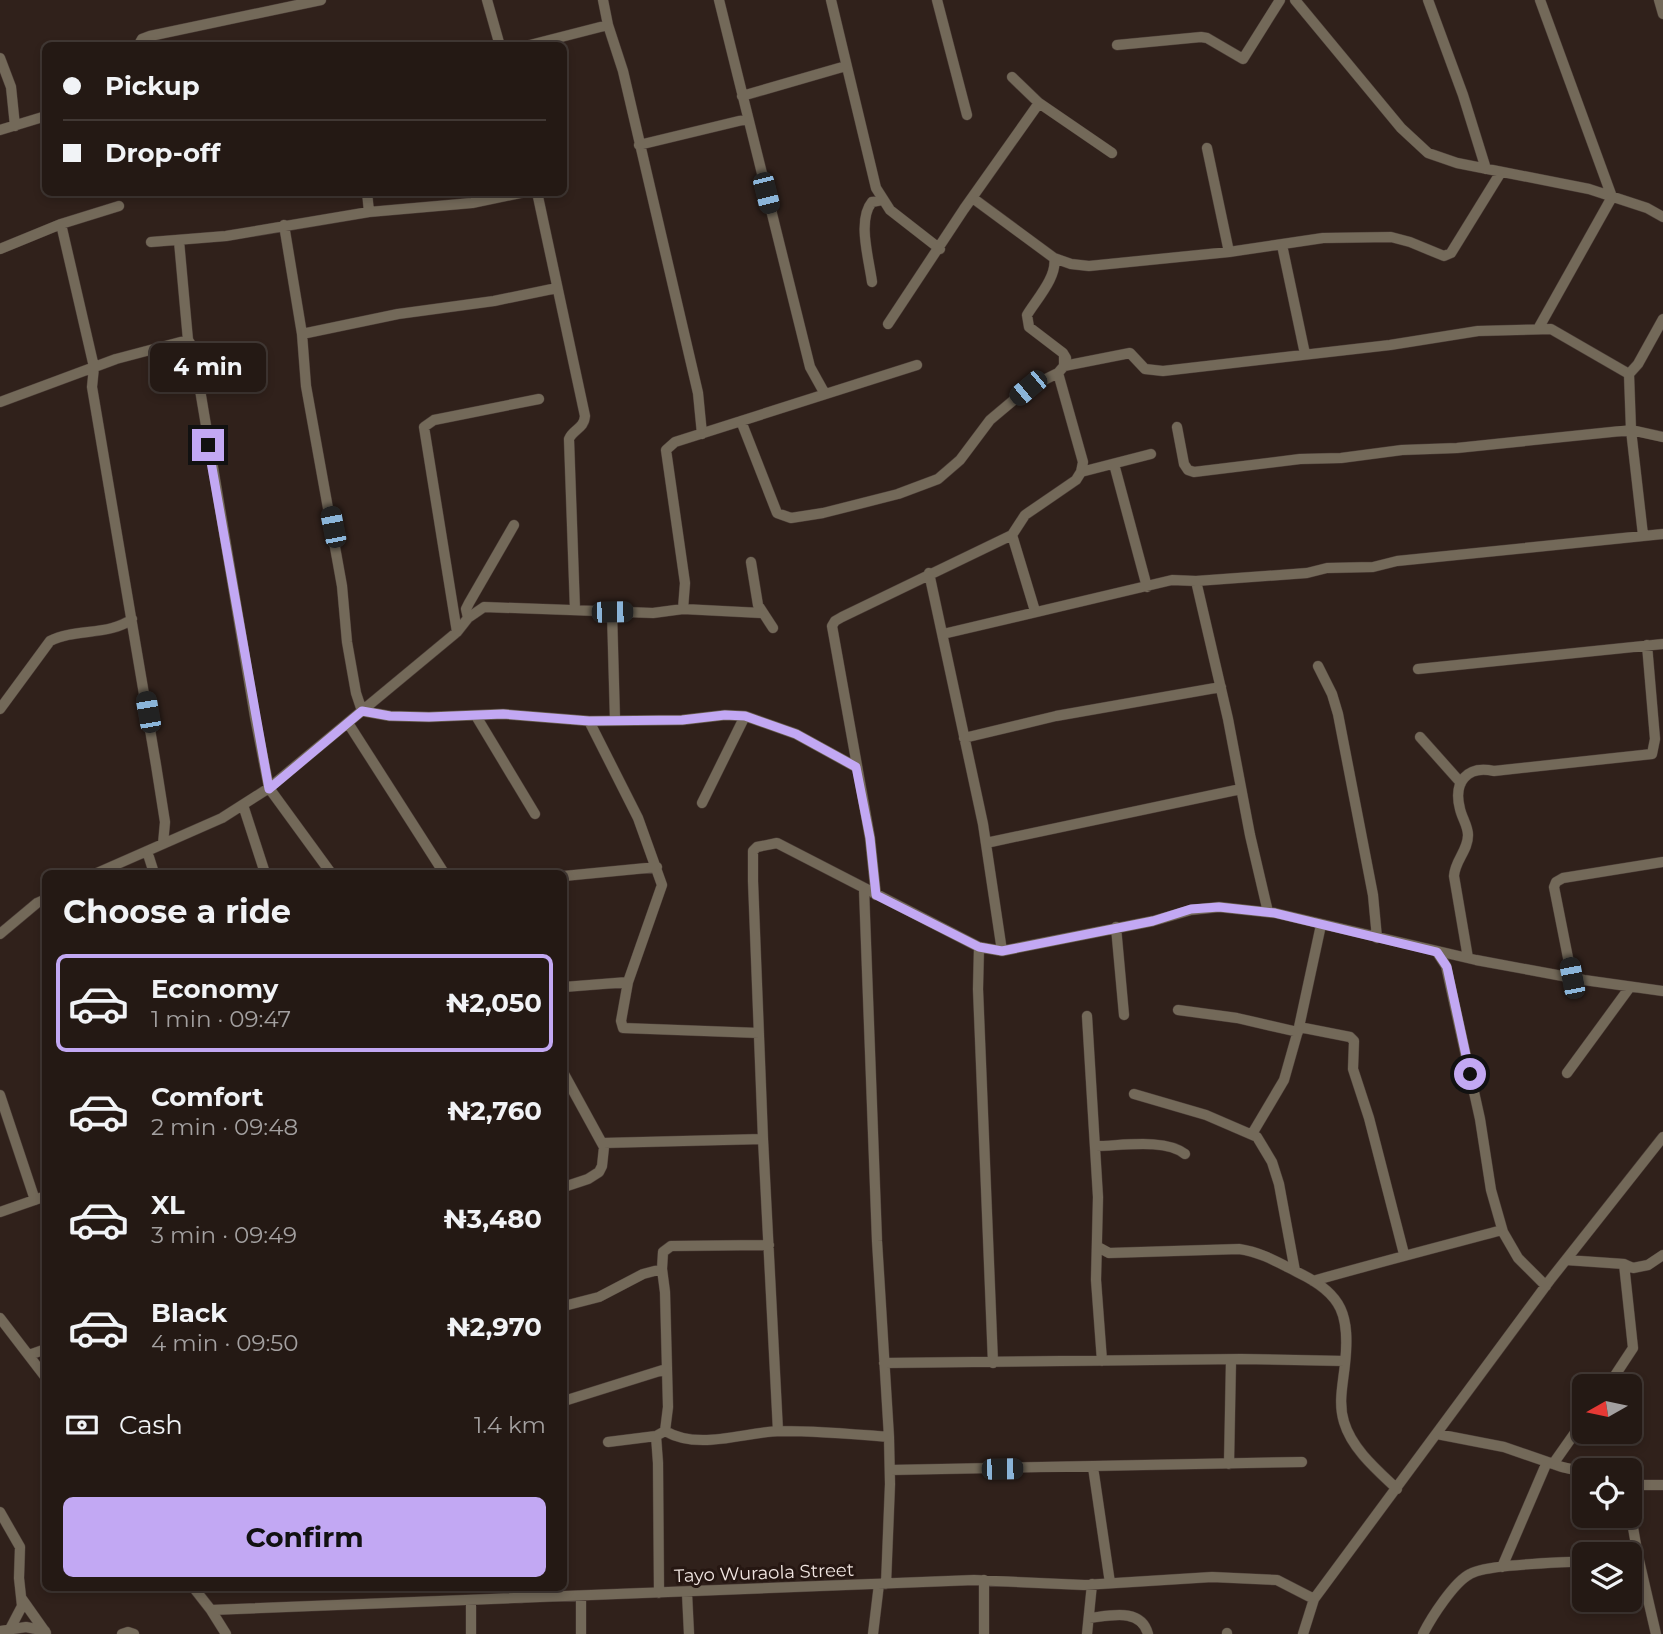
<!DOCTYPE html>
<meta charset="utf-8">
<style>
body{margin:0;font-family:Montserrat,sans-serif;background:#2c221d;color:#f1f3f6;height:100vh;display:flex;flex-direction:column;font-size:26px;white-space:nowrap}
*{box-sizing:border-box;margin:0}
p{font-size:23px;color:#a3a0a0}
.icon{flex:none;width:38px;height:38px;fill:none;stroke:currentColor;stroke-width:2;stroke-linecap:round;stroke-linejoin:round}
.map{position:relative;flex:1;overflow:hidden}
.side{position:absolute;left:42px;top:870px;width:525px;height:721px;display:flex;flex-direction:column;background:#241914;border-radius:10px;box-shadow:0 4px 10px #0003,0 0 0 2px #413834}
.side>*{flex:none}
.guide{position:absolute;left:42px;top:42px;width:525px;height:154px;border-radius:10px;box-shadow:0 4px 10px #0003,0 0 0 2px #413834;display:grid;align-content:center;height:154px;padding:0 21px;background:#241914}
.needle{width:46px;rotate:261deg}
.tools{position:absolute;left:1572px;top:1374px;display:grid;gap:14px}
.tools a{display:grid;place-items:center;width:70px;height:70px;border-radius:10px;background:#241914;box-shadow:0 4px 10px #0003,0 0 0 2px #413834;font-size:35px}
.end{position:absolute;width:32px;height:32px;margin:-16px;border:9px solid #c2a8f3;background:#111;box-shadow:0 0 0 4px #111}
.from{border-radius:50%}
.bubble{position:absolute;height:49px;border-radius:10px;background:#241914;box-shadow:0 4px 10px #0003,0 0 0 2px #413834;font-size:23px;font-weight:700;line-height:49px;text-align:center}
.car{position:absolute;width:21px;height:42px;margin:-21px -10px;border-radius:9px;box-shadow:0 0 5px 2px #0007;background:linear-gradient(#222 24%,#8ab4d8 0 40%,#222 0 76%,#8ab4d8 0 86%,#222 0)}
.guide b{display:flex;align-items:center;gap:24px;height:66px;font-size:26px}
.guide b+b{border-top:2px solid #413834}
.guide i{width:18px;height:18px;background:#f1f3f6}
ul{padding:0;list-style:none}
li{display:flex;align-items:center;gap:21px;height:98px;margin:0 14px 10px;padding:0 7px;border:4px solid transparent;border-radius:10px}
li div{flex:1}
li b{display:block;font-size:26px}
li em{font-style:normal;font-weight:700}
li.selected{border-color:#c2a8f3}
li>.icon{width:63px;height:63px;stroke-width:1.5}
h2{padding:0 21px;font-size:32px;line-height:84px}
.pay{display:flex;align-items:center;gap:18px;height:77px;padding:0 21px;font-size:26px}
.pay p{margin-inline-start:auto}
.primary-button{display:flex;gap:14px;margin-top:auto;padding:14px 21px}
.primary-button a{flex:1;height:80px;border-radius:10px;background:#c2a8f3;color:#111;font-size:28px;font-weight:700;line-height:80px;text-align:center}
.map>svg:first-child{display:block}
.lines{fill:none;stroke-linecap:round;stroke-linejoin:round}
.minor-casing{stroke:#4b3d37;stroke-width:11}
.minor{stroke:#736959;stroke-width:10}
.route{stroke:#c2a8f3;stroke-width:9}
.labels{text-anchor:middle;stroke-width:6;stroke-linejoin:round;paint-order:stroke}
.street-label{font-size:18px;fill:#f1e6e2;stroke:#261712}
</style>
<div class="map">
<svg width="1663" height="1634" viewBox="0 0 1663 1634">
<rect width="100%" height="100%" fill="#30211b"/>
<g class="lines">
<g class="minor-casing">
<path id="minor" d="M487,0L500,46
M603,0L608,25L623,71L698,393L702,434
M719,0L810,367L825,394
M831,0L876,188L890,210L940,249
M937,0L967,115
M1295,0L1401,128L1428,153L1457,163L1589,189L1647,208L1663,217
M1428,0L1463,95L1486,169
M1659,0L1663,14
M1117,45L1201,37L1207,38L1243,59L1280,0
M138,46L142,39L150,36L321,0
M526,46L608,25
M0,58L11,87L15,126
M1012,77L1039,103L1112,153
M742,96L846,66
M0,130L46,116
M639,145L747,119
M1207,148L1229,252
M367,192L369,212
M537,192L585,416C584,429 573,429 569,439L575,610
M974,199L1054,258C1058,276 1036,300 1027,315L1029,327L1063,353L1066,358
M61,224L94,367L92,387L156,765L165,822L163,844
M284,225L302,334L306,386L342,586L347,642L356,693L362,711L390,716L429,717L503,714L589,721L682,720L725,715L745,716L796,734L856,767
M179,241L188,340L193,348L255,717L269,788L331,873
M151,242L226,236L369,212L472,203L525,192
M1282,245L1305,354
M0,249L61,224L119,206
M1054,258L1071,264L1089,266L1229,252L1323,238L1391,237L1410,242L1444,256L1451,253L1501,172
M872,282C869,259 857,220 872,202L882,200
M888,324L964,209L1039,103
M1538,329L1612,197L1540,0
M302,334L398,314L494,301L557,288
M1064,366L1130,353L1145,369L1163,371L1390,345L1478,331L1551,329L1629,374
M0,402L116,359L188,340
M741,421L777,513L791,518L823,513L898,494L938,479L960,460L990,420L1028,388L1058,373L1064,366V356
M1177,427L1184,464L1188,470L1194,472L1300,459L1341,458L1402,450L1457,448L1631,430L1663,437
M1114,464L1147,587
M1081,472L1151,454
M1012,535L1035,611
M1643,535L1631,430L1629,374L1638,364L1663,319
M751,562L758,605L773,628
M929,573L983,824L1002,951
M1196,581L1228,719L1250,835L1268,912
M683,609L685,583L666,450L675,442L917,365
M612,612L615,720
M468,618L466,609L469,603L514,525
M457,632L424,427L434,420L539,399
M943,634L1172,580L1196,581L1307,573L1327,568L1373,567L1397,561L1663,534
M1318,666L1332,694L1338,714L1373,895L1377,938
M1418,669L1663,644
M0,709L50,641C75,628 109,636 132,619
M476,716L535,814
M589,721L638,818L662,885L628,982L621,1021L623,1028L759,1033
M348,723L444,873
M1420,737L1461,783
M964,738L1056,716L1221,687
M702,803L745,716
M243,805L265,873
M986,843L1241,789
M147,851L154,873
M97,873L222,818L269,788L457,632L468,618L484,607L653,613L683,609L761,613
M564,876L657,867
M864,889L877,1241L889,1437L890,1484L886,1584
M876,895L870,838L832,626L835,621L842,617L1012,535L1025,515L1076,480L1081,472L1083,462L1058,373
M1116,927L1124,1015
M0,934L37,903L46,899
M979,947L978,989L993,1363
M1437,952L1446,966L1480,1119L1491,1190L1503,1232L1518,1258L1546,1286
M1468,958L1454,876C1455,860 1468,851 1468,835C1468,826 1462,818 1460,809C1453,782 1467,765 1494,771L1652,754L1655,739L1647,645
M1572,978L1554,887L1556,882L1563,878L1663,862
M564,987L628,982
M1178,1010L1237,1018L1298,1032
M1087,1016L1098,1197L1096,1280L1102,1361
M1299,1027L1350,1037L1354,1041L1353,1069L1369,1118L1404,1254
M1567,1073L1630,987
M564,1074L604,1147L602,1166L599,1172L588,1179L564,1187
M1134,1094L1206,1115L1257,1137L1272,1162L1279,1184L1295,1271
M0,1095L35,1200
M1252,1134L1284,1080L1299,1027L1321,925
M603,1143L763,1139
M1096,1146C1120,1146 1165,1138 1185,1154
M0,1212L46,1196
M1098,1247L1109,1253L1239,1249C1261,1252 1279,1263 1299,1273C1343,1294 1350,1316 1345,1364C1343,1384 1338,1403 1344,1422C1352,1449 1377,1470 1397,1489
M1566,1260L1624,1264L1633,1268L1648,1265L1663,1255
M662,1269L665,1292L668,1407L665,1431
M1313,1281C1376,1263 1439,1247 1502,1230
M564,1306L599,1297L643,1274L662,1269L663,1252L671,1246L769,1245
M0,1318L46,1378
M29,1355L46,1349
M884,1363L1241,1359L1345,1361
M1608,1386L1633,1348L1624,1264
M564,1401L666,1369
M665,1431C699,1451 744,1432 781,1431C817,1431 853,1434 889,1437
M778,1431L763,1139L753,881V851L757,847L777,843L979,947L1002,951L1153,921L1191,910L1219,907L1275,913L1476,960L1584,980L1663,991
M1437,1434L1504,1447L1562,1467L1584,1472
M608,1442L656,1436
M1229,1464L1231,1360
M1553,1464L1584,1420
M1093,1467L1110,1583
M890,1470L1302,1462
M1629,1482L1643,1485H1663
M1629,1505L1638,1556L1656,1634
M0,1512L20,1547L19,1578L22,1606L10,1629
M1502,1567L1547,1462
M193,1587L211,1610L226,1634
M522,1587V1598
M659,1593L658,1463L656,1436L665,1431
M687,1593L689,1634
M581,1596V1634
M22,1599L46,1633
M211,1610L974,1580L1084,1585L1212,1577L1277,1580L1314,1599
M1089,1618C1109,1616 1141,1607 1148,1634
M0,1631L26,1627L45,1631
M122,1634L128,1632L134,1634
M471,1634V1600
M873,1634L879,1584
M984,1634V1580
M1087,1634L1092,1584
M1227,1634V1633
M1303,1634L1314,1599L1550,1280L1663,1137
M1423,1634C1431,1618 1454,1582 1470,1574C1488,1564 1559,1563 1584,1561"/>
</g>
<use href="#minor" class="minor"/>
</g>
<g class="lines">
<path class="route" d="M208,445L269,789L362,711L390,716L429,717L503,714L589,721L682,720L725,715L745,716L796,734L856,767L870,838L876,895L979,947L1002,951L1153,921L1191,909L1219,907L1275,913L1437,952L1447,967L1470,1074"/>
</g>
<g class="labels">
<g class="street-label">
<text transform="translate(764 1573) rotate(-2)" y="6">Tayo Wuraola Street</text>
</g>
</g>
</svg>
<div class="tools">
<a><svg class="needle" viewBox="-14 -14 28 28"><path d="M0-13l5 13h-10z" fill="#e53935"/><path d="M0 13l5-13h-10z" fill="#a3a0a0"/></svg></a>
<a><svg class="icon" aria-label="locate" viewBox="0 0 24 24"><circle cx="12" cy="12" r="6"/><path d="M12 2v4M12 18v4M2 12h4M18 12h4"/></svg></a>
<a><svg class="icon" aria-label="layers" viewBox="0 0 24 24"><path d="M12 4l9 5-9 5-9-5zM3 14l9 5 9-5"/></svg></a>
</div>
<i class="end from" style="left:1470px;top:1074px"></i>
<i class="end" style="left:208px;top:445px"></i>
<div class="bubble" style="left:150px;top:343px;width:116px">4 min</div>
<i class="car" style="left:766px;top:193px;rotate:166deg"></i>
<i class="car" style="left:1028px;top:388px;rotate:230deg"></i>
<i class="car" style="left:333px;top:527px;rotate:349deg"></i>
<i class="car" style="left:612px;top:612px;rotate:89deg"></i>
<i class="car" style="left:148px;top:712px;rotate:350deg"></i>
<i class="car" style="left:1572px;top:978px;rotate:349deg"></i>
<i class="car" style="left:1002px;top:1469px;rotate:89deg"></i>
<div class="guide">
<b><i class="from"></i>Pickup</b>
<b><i></i>Drop-off</b>
</div>
<section class="side">
<h2>Choose a ride</h2>
<ul>
<li class="selected"><svg class="icon" aria-label="car" viewBox="0 0 24 24"><path d="M5 17H2v-5l4-1 3-4h7l3 4 3 1v5h-3M9 17h6M6 11h13"/><circle cx="7" cy="17" r="2"/><circle cx="17" cy="17" r="2"/></svg><div><b>Economy</b><p>1 min · 09:47</p></div><em>₦2,050</em></li>
<li><svg class="icon" aria-label="car" viewBox="0 0 24 24"><path d="M5 17H2v-5l4-1 3-4h7l3 4 3 1v5h-3M9 17h6M6 11h13"/><circle cx="7" cy="17" r="2"/><circle cx="17" cy="17" r="2"/></svg><div><b>Comfort</b><p>2 min · 09:48</p></div><em>₦2,760</em></li>
<li><svg class="icon" aria-label="car" viewBox="0 0 24 24"><path d="M5 17H2v-5l4-1 3-4h7l3 4 3 1v5h-3M9 17h6M6 11h13"/><circle cx="7" cy="17" r="2"/><circle cx="17" cy="17" r="2"/></svg><div><b>XL</b><p>3 min · 09:49</p></div><em>₦3,480</em></li>
<li><svg class="icon" aria-label="car" viewBox="0 0 24 24"><path d="M5 17H2v-5l4-1 3-4h7l3 4 3 1v5h-3M9 17h6M6 11h13"/><circle cx="7" cy="17" r="2"/><circle cx="17" cy="17" r="2"/></svg><div><b>Black</b><p>4 min · 09:50</p></div><em>₦2,970</em></li>
</ul>
<div class="pay"><svg class="icon" aria-label="cash" viewBox="0 0 24 24"><path d="M3 7h18v10H3z"/><circle cx="12" cy="12" r="2"/></svg>Cash<p>1.4 km</p></div>
<div class="primary-button"><a>Confirm</a></div>
</section>
</div>
